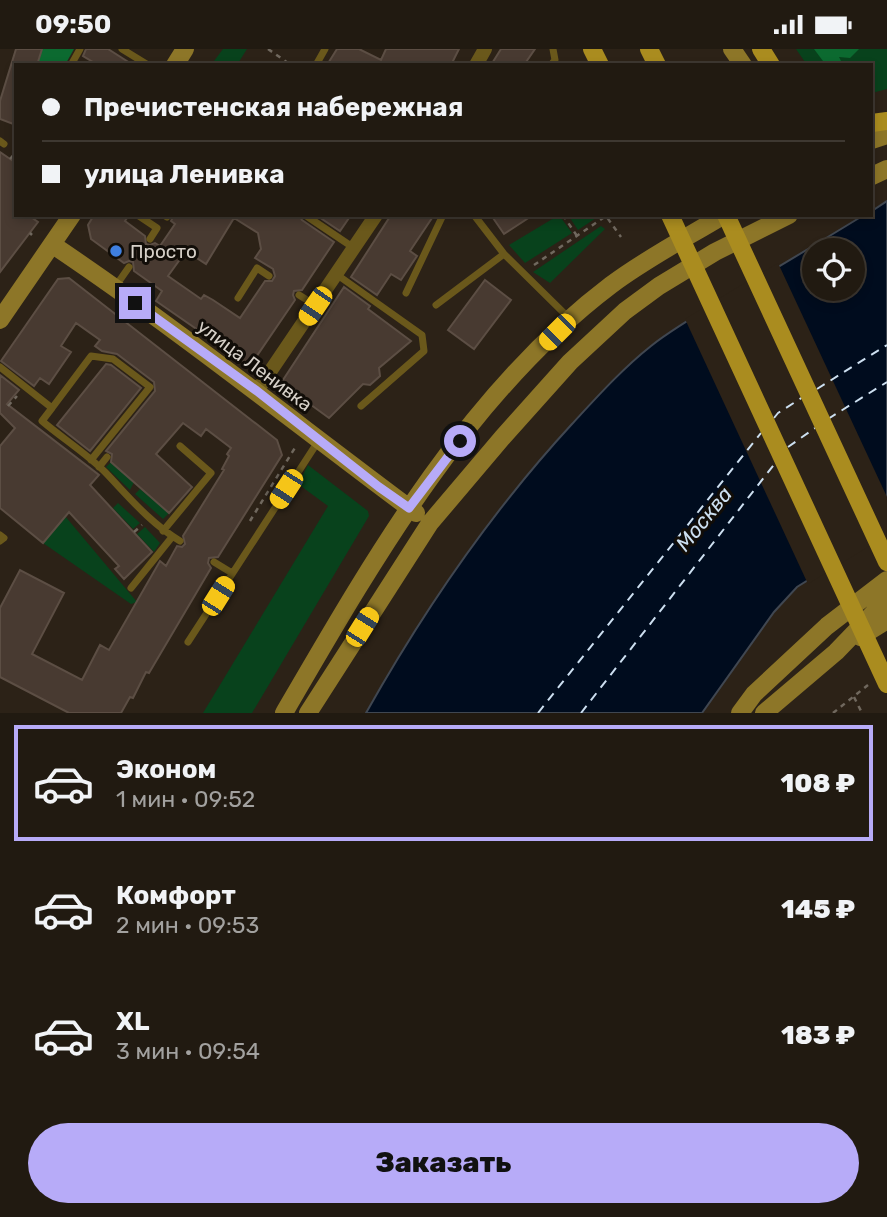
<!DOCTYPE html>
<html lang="ru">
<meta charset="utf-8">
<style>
body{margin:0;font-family:Rubik,sans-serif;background:#29231a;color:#f1f3f6;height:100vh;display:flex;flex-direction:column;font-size:26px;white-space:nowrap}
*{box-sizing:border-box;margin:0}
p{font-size:23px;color:#a2a19f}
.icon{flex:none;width:38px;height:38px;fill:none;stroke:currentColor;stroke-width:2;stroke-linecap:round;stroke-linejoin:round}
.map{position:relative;height:664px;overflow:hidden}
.details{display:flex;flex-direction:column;background:#211a11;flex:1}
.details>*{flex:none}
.banner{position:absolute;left:14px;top:14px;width:859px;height:154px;border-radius:0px;box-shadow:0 4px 10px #0003,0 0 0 2px #3e3831;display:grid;align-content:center;height:154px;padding:0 28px;background:#211a11}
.buttons{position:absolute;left:802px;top:189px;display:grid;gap:14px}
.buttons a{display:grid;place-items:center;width:63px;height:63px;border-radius:50%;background:#211a11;box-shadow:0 4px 10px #0003,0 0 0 2px #3e3831;font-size:35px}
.end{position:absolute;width:32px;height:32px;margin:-16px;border:9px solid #b7abf8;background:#111;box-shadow:0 0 0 4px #111}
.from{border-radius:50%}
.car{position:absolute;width:21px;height:42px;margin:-21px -10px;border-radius:9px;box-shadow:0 0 5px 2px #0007;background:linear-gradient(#f5c518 24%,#345 0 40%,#f5c518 0 76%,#345 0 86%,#f5c518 0)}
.banner b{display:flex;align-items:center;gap:24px;height:66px;font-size:26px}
.banner b+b{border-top:2px solid #3e3831}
.banner i{width:18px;height:18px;background:#f1f3f6}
ul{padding:12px 0 0;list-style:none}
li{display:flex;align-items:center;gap:21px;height:116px;margin:0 14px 10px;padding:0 14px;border:4px solid transparent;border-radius:0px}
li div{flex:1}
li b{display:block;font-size:26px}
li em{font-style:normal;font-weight:800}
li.current{border-color:#b7abf8}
li>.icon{width:63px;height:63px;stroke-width:1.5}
.primary-button{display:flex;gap:14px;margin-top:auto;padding:14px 28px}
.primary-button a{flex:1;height:80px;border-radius:42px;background:#b7abf8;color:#111;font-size:28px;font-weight:800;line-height:80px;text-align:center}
.status{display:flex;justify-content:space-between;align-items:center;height:49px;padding:0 35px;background:#211a11;direction:ltr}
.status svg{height:19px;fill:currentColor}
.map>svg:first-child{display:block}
.green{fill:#08421c}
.forest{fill:#0c6a30}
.water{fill:#000c1e;stroke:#404751;stroke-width:2;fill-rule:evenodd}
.pier{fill:#2c2217}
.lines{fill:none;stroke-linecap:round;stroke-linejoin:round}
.ferry{stroke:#ccdff0;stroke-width:2;stroke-dasharray:9 7;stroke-linecap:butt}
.building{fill:#483a31;stroke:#5c4e44;stroke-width:2;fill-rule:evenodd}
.path{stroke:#70685e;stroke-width:2.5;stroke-dasharray:5 5;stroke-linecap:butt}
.lane{stroke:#6a581b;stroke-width:7}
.street{stroke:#6a581b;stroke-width:14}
.secondary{stroke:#8d7628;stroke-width:18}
.primary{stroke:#aa8c1f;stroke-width:18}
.primary-bridge{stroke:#aa8c1f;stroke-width:18}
.route{stroke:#b7abf8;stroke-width:9}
.shop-dot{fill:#3f7fe0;stroke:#110d08;stroke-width:2.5}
.labels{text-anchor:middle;stroke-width:6;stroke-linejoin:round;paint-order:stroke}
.poi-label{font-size:19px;fill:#d6d0c8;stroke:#110d08;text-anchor:start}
.street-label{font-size:19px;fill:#d6d0c8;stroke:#110d08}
.water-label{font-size:21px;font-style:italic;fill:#ccdff0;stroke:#110d08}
</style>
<div class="status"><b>09:50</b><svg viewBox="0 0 49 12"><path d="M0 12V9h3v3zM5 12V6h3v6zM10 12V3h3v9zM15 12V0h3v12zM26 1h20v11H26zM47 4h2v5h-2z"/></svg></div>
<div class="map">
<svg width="887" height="664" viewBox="0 0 887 664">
<rect width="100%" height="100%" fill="#2c2217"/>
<path class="green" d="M223,0H247L237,16H211Z
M796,0H887V40L872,44V16H807Z
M559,166L572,184L525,214L509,196Z
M568,166H594L596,169L578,181Z
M601,177L605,180L550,234L533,223Z
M111,413L134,433L130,441L106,418Z
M308,416L368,462L369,467L252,664H203L328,457L298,435Z
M140,440L169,464L163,470L135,445Z
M118,454L140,474L133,480L113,459Z
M65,467L137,553L131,555L43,494Z
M145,478L160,494L154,503L137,485Z"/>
<path class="forest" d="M42,0H74L65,16H37Z
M814,0H859L850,9L839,8L843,16H826Z"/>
<path class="water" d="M887,152V482L797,538L774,563L702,664H366C425,559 490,464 572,375C597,348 622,320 651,297C679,275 711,258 741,240C782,216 823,191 864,166H872V162ZM814,201H852V240H814Z"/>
<path class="pier" d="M778,214L887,448V486L808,535L685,270Z"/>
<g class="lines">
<path class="ferry" d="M817,340L887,296
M774,369L778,364L803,348
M828,370L887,333
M788,398L815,379
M538,664L761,384
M581,664L776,413"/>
</g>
<path class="building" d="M16,0H42L37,16H16V76L0,70V52Z
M86,0H108L133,16H98L83,7Z
M337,0H359L381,11L386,0H459L451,16H327Z
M501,0H535L524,16H491Z
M0,103L16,114V166H28L38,173L0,223Z
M94,166H129L125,172L145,187L146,195L150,196L155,194L160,197L175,175L171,172L174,166H299L302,171L334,193L302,241L294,242L293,246L295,251L250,317L156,252L162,242L134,222L133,213L129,212L124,214L91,190L88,176ZM234,169L258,184L261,200L255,209L273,220L275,227L272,232H265L240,269L213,251L204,246L201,250L168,227L186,202L206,215Z
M316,166H351L340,182Z
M391,166H434L410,202L417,207L401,231L391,225L377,246L351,228Z
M491,166H533L504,185Z
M69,229L277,391L282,406L218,508L209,509L208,514L211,519L149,624L146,623L133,649L130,648L121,664H69L0,628V559L20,521L64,544L32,605L82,631L100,596L109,601L160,512L166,517L177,497L182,498L185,495L183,487L224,421L222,420L229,407L227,405L231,399L206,380L201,387L183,374L156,405L192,438L169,464L111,413L112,405L106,402L155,342L154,333L117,305L102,302L95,297L100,291L76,274L61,297L71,303L49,335L40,329L34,337L1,312L58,230Z
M485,231L511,251L474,300L448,281Z
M344,238L370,257L368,260L411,292L379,319L380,327L370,336L363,335L329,369L281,334Z
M106,315L111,316L141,339L90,402L57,376Z
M0,326L19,341L7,355L99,426L90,436L152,503L124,530L115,520L119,517L69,463L43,494L0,459V397L15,379L0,364Z"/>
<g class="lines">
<path class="path" d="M268,0L291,16
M10,110L16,103L14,102
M563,166L577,187
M30,184L32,186
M534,216L606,167L621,188
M8,357L17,347
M250,472L296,397
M134,483L142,476
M854,648L862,664
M833,664L868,636"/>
<path class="lane" d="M122,0L148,16
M71,16L80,0
M316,16L325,0
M551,16L555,11L553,0
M0,92L4,95
M164,166L167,168L168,166
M305,166L354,199
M474,166L504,205L570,270
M139,167L157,179L150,190
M336,225L422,286L424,302L361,357
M115,238L129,218
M406,244L443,166
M299,246L315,256
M238,249L257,219L269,227
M436,256L504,205
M0,318L52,359L91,307L113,310L150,338L91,411
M52,359L42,372C62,389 86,404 105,423C129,448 150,474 180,492
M99,418L107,408
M163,482L211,424L180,397
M0,486L4,489L0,492
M214,513L232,524
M131,539L172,488
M188,593L319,391"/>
<path class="street" d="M476,16L485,0
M257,342L376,166"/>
<path class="secondary" d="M732,0L743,16
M175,16L185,0
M872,91L887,86
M872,127L887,120
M53,196C178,280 295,374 416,464
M0,271L72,166
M860,588L887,571
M284,664C373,511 468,344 611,236C647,209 686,189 724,166
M308,664L430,474L502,389L570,313L625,262L659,237L715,203L789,166
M740,664L754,645L827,577L887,531
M764,664L836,603L887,550"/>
<path class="primary" d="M592,0L600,16
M649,0L657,16
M761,0L771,16
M872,74L887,72"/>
<path class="primary-bridge" d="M670,166L887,635
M726,166L887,513"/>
</g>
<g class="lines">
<path class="route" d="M135,254L257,342L379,438L409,459L460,392"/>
</g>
<circle class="shop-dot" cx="116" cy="202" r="7"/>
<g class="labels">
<g class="poi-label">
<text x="130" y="209">Просто</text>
</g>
<g class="street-label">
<text transform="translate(255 316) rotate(37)" y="7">улица Ленивка</text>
</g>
<g class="water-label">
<text transform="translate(704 470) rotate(-51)" y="7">Москва</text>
</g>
</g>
</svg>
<div class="buttons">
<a><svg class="icon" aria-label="locate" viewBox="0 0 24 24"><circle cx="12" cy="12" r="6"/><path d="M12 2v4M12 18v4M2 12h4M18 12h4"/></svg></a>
</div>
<i class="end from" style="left:460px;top:392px"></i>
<i class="end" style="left:135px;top:254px"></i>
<i class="car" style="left:315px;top:257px;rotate:214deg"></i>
<i class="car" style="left:557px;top:283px;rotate:225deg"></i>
<i class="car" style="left:286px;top:440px;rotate:213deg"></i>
<i class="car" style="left:218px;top:547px;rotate:32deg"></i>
<i class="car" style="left:362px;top:578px;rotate:32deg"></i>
<div class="banner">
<b><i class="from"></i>Пречистенская набережная</b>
<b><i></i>улица Ленивка</b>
</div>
</div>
<section class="details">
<ul>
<li class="current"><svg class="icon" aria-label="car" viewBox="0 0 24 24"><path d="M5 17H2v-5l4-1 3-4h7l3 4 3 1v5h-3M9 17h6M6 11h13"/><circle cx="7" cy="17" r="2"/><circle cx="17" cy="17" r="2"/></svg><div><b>Эконом</b><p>1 мин · 09:52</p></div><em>108 ₽</em></li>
<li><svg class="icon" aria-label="car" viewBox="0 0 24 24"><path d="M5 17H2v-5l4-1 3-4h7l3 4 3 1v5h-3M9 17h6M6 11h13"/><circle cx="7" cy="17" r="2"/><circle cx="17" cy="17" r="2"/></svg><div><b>Комфорт</b><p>2 мин · 09:53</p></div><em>145 ₽</em></li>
<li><svg class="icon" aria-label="car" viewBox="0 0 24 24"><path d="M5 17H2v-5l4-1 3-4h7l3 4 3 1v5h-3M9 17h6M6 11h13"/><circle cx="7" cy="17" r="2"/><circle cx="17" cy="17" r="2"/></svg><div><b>XL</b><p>3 мин · 09:54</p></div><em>183 ₽</em></li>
</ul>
<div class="primary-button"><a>Заказать</a></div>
</section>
